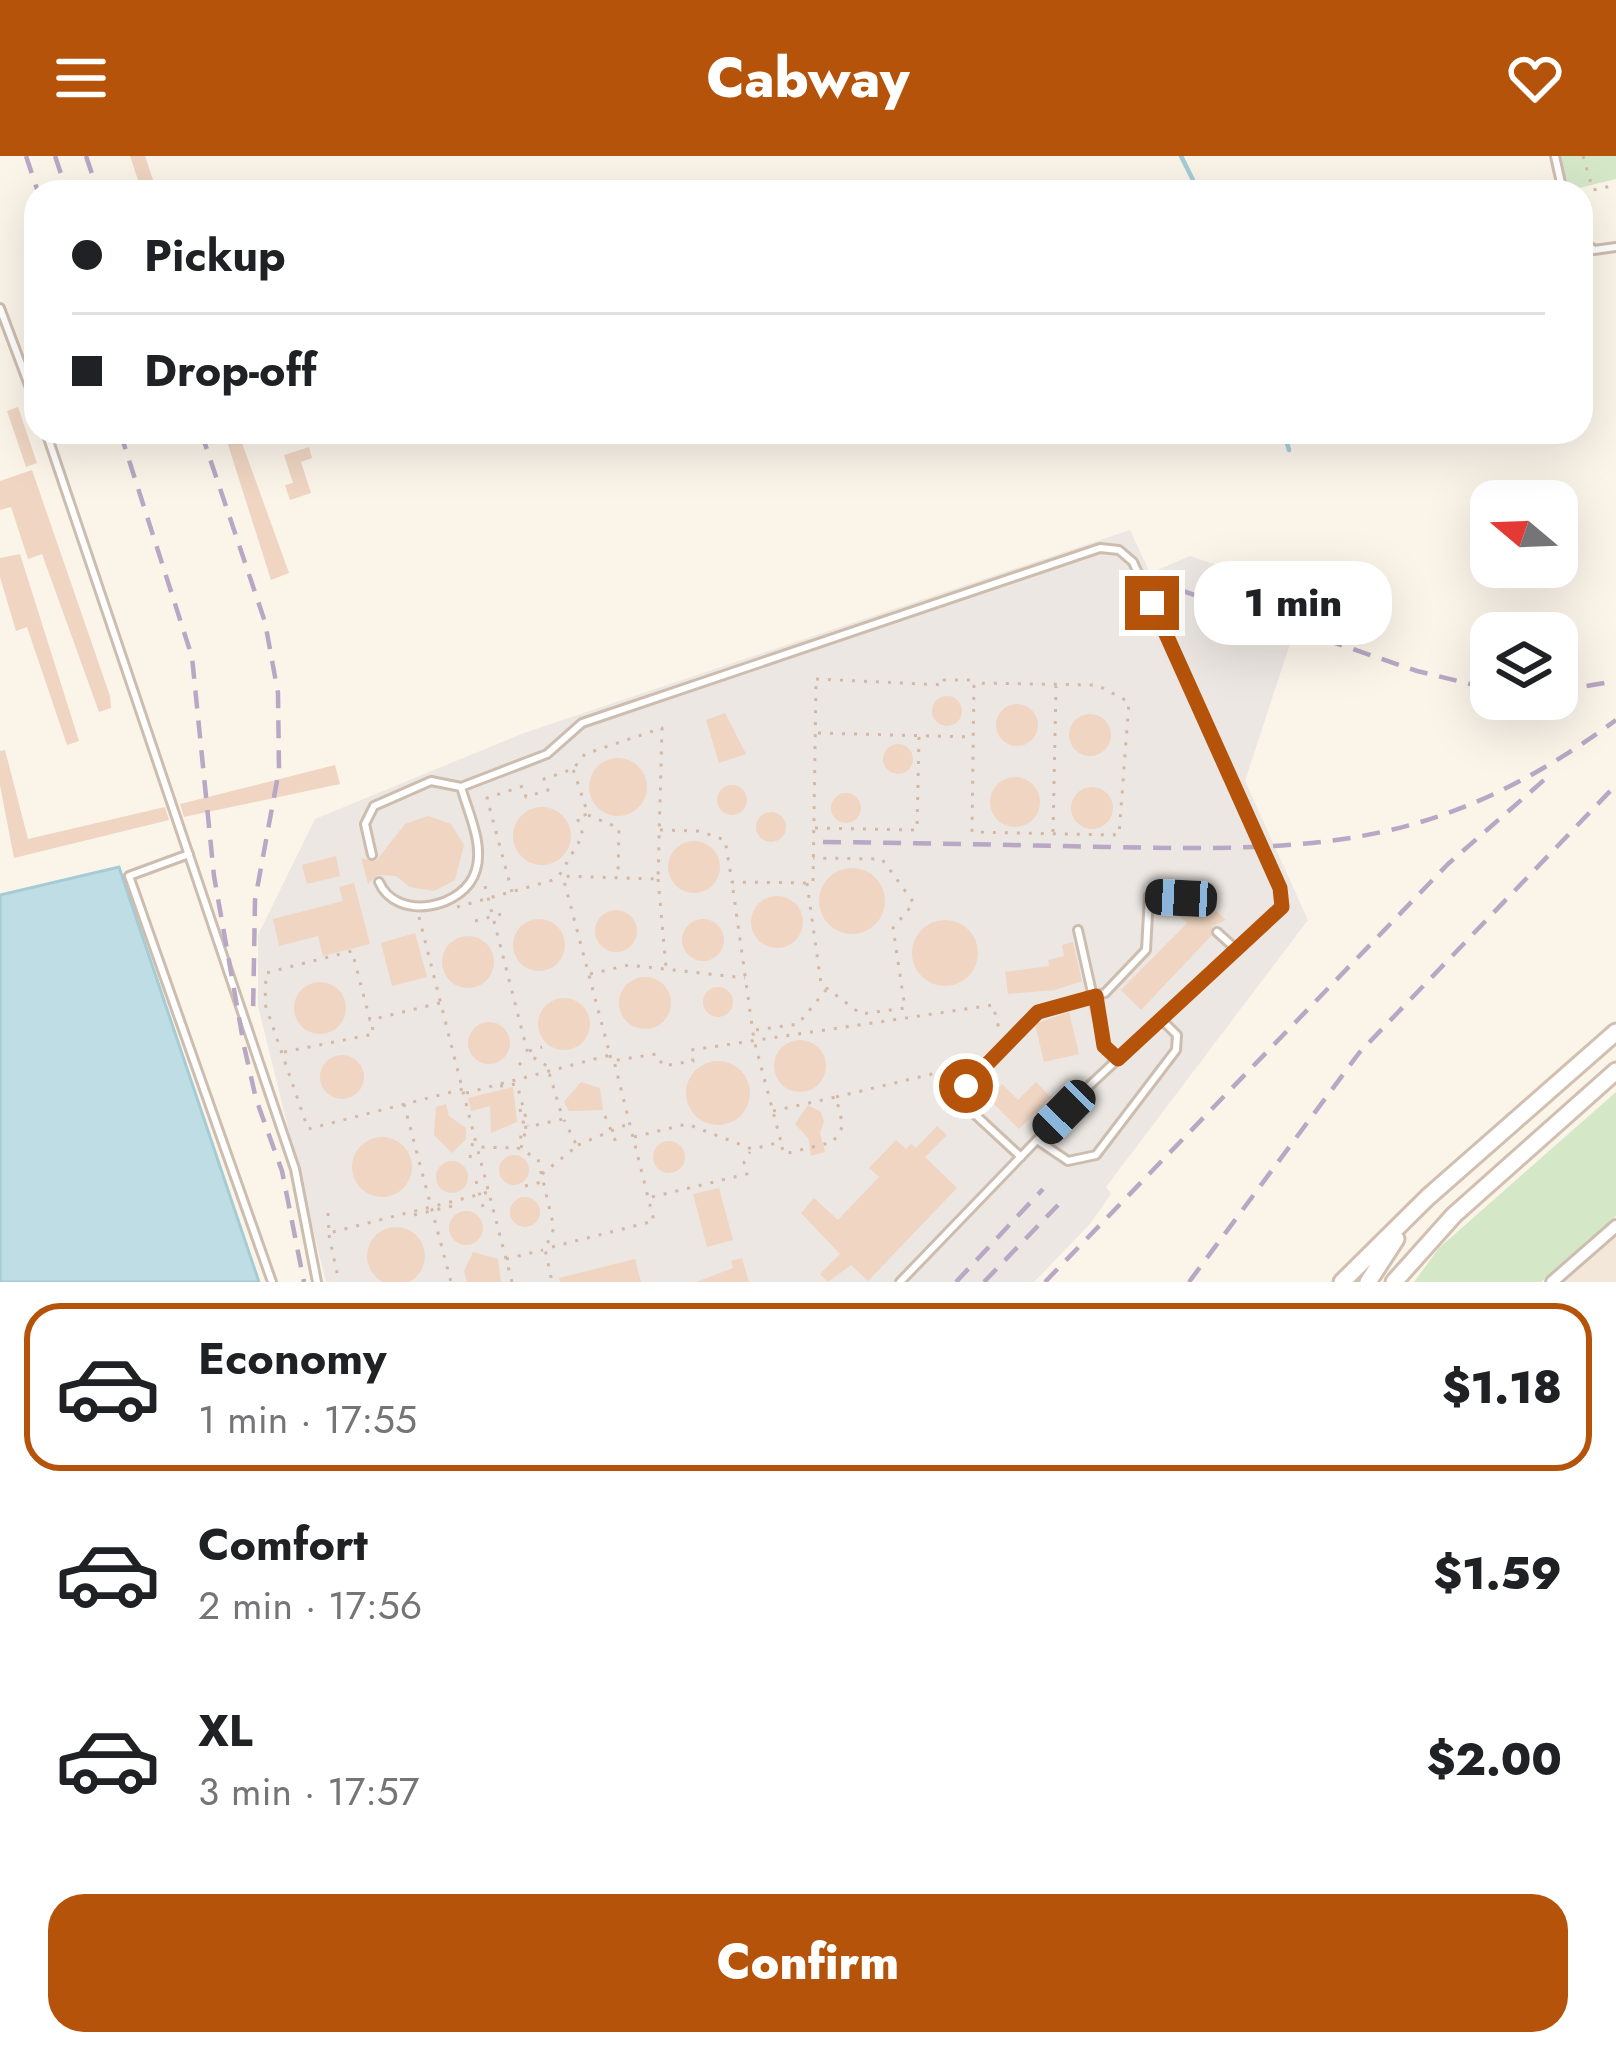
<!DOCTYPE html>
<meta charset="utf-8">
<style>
body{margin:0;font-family:Jost,sans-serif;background:#f2f2f2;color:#202124;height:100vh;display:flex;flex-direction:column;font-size:45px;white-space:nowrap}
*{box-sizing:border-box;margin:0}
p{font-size:39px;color:#757577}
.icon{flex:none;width:66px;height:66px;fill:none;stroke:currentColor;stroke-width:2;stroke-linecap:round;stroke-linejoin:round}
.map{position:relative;height:1126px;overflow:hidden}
.drawer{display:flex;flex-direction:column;background:#fff;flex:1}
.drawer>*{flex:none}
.banner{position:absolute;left:24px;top:24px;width:1569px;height:264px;border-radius:36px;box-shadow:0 12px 48px #0002;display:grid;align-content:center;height:264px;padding:0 48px;background:#fff}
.needle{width:78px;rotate:289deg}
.controls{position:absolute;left:1470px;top:324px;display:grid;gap:24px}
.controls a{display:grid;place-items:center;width:108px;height:108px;border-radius:24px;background:#fff;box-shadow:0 12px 48px #0002;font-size:60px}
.end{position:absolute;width:54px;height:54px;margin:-27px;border:15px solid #b45309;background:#fff;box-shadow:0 0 0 6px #fff}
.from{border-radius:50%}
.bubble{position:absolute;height:84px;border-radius:36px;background:#fff;box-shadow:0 12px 48px #0002;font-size:39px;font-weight:800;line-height:84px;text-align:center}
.car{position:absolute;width:36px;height:72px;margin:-36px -18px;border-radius:15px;box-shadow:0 0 9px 3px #0007;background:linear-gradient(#222 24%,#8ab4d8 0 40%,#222 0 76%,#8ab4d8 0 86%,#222 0)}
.banner b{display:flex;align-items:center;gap:42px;height:114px;font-size:45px}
.banner b+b{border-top:3px solid #e0e0e0}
.banner i{width:30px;height:30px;background:#202124}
ul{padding:21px 0 0;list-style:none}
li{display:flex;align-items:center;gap:36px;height:168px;margin:0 24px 18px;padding:0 24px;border:6px solid transparent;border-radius:36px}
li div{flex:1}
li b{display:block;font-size:45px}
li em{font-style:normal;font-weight:800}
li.selected{border-color:#b45309}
li>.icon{width:108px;height:108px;stroke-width:1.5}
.button{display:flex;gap:24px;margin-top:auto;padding:24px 48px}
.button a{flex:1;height:138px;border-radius:36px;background:#b45309;color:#fff;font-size:48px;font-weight:800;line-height:138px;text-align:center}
header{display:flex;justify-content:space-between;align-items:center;height:156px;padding:0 48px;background:#b45309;color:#fff;font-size:54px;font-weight:800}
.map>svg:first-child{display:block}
.residential{fill:#f2e7d8}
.industrial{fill:#ece7e2}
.green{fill:#d4e8c8}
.water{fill:#bedde4;stroke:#a5ccd5;stroke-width:3}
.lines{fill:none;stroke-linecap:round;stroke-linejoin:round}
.stream{stroke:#a5ccd5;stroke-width:4.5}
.building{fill:#efd5c2}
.service-casing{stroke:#cdbdaf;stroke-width:12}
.minor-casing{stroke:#cdbdaf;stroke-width:16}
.secondary-casing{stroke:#d1bfb0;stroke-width:21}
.path{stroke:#d4b8a5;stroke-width:3;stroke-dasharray:3 9;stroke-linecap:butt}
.service{stroke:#fff;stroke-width:6}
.minor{stroke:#fff;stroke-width:10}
.secondary{stroke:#fff;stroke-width:15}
.rail{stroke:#b8a7c5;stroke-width:4.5;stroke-dasharray:18 12;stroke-linecap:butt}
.route{stroke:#b45309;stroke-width:15}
</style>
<header><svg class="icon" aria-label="menu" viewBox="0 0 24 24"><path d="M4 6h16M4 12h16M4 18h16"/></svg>Cabway<svg class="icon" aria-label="heart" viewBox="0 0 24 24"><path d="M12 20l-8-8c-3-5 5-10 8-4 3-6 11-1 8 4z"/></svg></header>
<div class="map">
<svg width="1616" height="1126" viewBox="0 0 1616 1126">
<rect width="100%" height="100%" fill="#fbf4e9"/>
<path class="residential" d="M1616,1081V1126H1562Z"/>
<path class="industrial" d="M1130,374L1150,417L1190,400L1306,439L1245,625L1308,764L1106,1031L1111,1038L1090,1068L1034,1126H326L258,850V779L315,663L524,577Z"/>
<path class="green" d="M1559,0H1616V23L1567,35Z
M1616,936V1060L1541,1126H1414L1439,1092Z"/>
<path class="water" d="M119,711L259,1126H0V739Z"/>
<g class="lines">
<path class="stream" d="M1181,0L1199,36
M1284,276L1289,294"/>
</g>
<path class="building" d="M130,0H145L157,36H142Z
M18,251L37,307L26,311L7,255Z
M224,276H238L289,417L271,424Z
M309,291L312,302L301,306L311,337L290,344L285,329L293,327L284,299Z
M32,314L110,540L111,552L99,556L42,398L28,403L11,351L0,354V325Z
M20,398L79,585L67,589L27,471L16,475L0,421V402Z
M932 555a15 15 0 1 1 30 0a15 15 0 1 1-30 0Z
M996 569a21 21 0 1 1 42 0a21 21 0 1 1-42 0Z
M725,557L746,598L719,607L706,564Z
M1069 579a21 21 0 1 1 42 0a21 21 0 1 1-42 0Z
M883 603a15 15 0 1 1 30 0a15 15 0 1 1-30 0Z
M5,594L28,683L165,651L169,664L14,702L0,629V595Z
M589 631a29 29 0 1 1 58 0a29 29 0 1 1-58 0Z
M335,609L340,628L184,661L180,648Z
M990 646a25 25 0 1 1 50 0a25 25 0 1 1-50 0Z
M717 644a15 15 0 1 1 30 0a15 15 0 1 1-30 0Z
M1071 652a21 21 0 1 1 42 0a21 21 0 1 1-42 0Z
M831 652a15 15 0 1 1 30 0a15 15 0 1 1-30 0Z
M513 680a29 29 0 1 1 58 0a29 29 0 1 1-58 0Z
M756 671a15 15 0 1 1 30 0a15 15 0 1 1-30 0Z
M428,660L451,668L464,689L455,724L434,735L410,731L396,720L377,719L368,728L361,702L376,705L405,668Z
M668 711a26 26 0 1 1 52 0a26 26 0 1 1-52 0Z
M336,700L340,720L307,728L302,709Z
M819 745a33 33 0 1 1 66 0a33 33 0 1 1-66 0Z
M354,727L370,788L323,800L318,780L279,790L273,763L343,745L339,731Z
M1197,737L1226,764L1212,770L1211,780L1141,854L1121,834L1187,767L1177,758L1191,753Z
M751 766a26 26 0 1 1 52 0a26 26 0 1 1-52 0Z
M595 775a21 21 0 1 1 42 0a21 21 0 1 1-42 0Z
M513 789a26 26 0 1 1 52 0a26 26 0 1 1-52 0Z
M682 784a21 21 0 1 1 42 0a21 21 0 1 1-42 0Z
M912 797a33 33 0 1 1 66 0a33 33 0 1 1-66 0Z
M415,777L427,821L392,830L381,787Z
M442 806a26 26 0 1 1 52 0a26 26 0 1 1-52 0Z
M1073,786L1082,825L1055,834L1008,838L1005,816L1049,810L1048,804L1064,800L1062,789Z
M619 847a26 26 0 1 1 52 0a26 26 0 1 1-52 0Z
M294 852a26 26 0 1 1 52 0a26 26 0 1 1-52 0Z
M703 846a15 15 0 1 1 30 0a15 15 0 1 1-30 0Z
M538 868a26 26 0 1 1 52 0a26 26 0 1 1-52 0Z
M1069,856L1079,898L1044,906L1035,868Z
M468 887a21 21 0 1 1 42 0a21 21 0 1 1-42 0Z
M774 910a26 26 0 1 1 52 0a26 26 0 1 1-52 0Z
M320 921a22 22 0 1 1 44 0a22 22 0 1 1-44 0Z
M686 937a32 32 0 1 1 64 0a32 32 0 1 1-64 0Z
M581,926L600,932L603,954L569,955L564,946Z
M1036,926L1051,941L1019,973L988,942L1002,928L1018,944Z
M513,931L517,966L491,977L490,950L471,955L468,942Z
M446,948L449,960L466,972V983L452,997L434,979L436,951Z
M808,949L821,956L824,965L820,977L825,996L811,1000L808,982L795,968Z
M937,970L947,979L925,1001L957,1032L868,1125L851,1109L828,1126L820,1118L840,1098L801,1057L814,1042L838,1064L879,1021L869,1012L896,984L906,993L911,988L916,992Z
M352 1011a30 30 0 1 1 60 0a30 30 0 1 1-60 0Z
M653 1001a16 16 0 1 1 32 0a16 16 0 1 1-32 0Z
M499 1014a15 15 0 1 1 30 0a15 15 0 1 1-30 0Z
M436 1021a16 16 0 1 1 32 0a16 16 0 1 1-32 0Z
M719,1032L733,1084L707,1091L693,1038Z
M510 1056a15 15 0 1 1 30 0a15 15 0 1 1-30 0Z
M449 1072a17 17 0 1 1 34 0a17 17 0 1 1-34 0Z
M367 1100a29 29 0 1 1 58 0a29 29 0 1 1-58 0Z
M473,1096L498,1103L501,1126H467L464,1115Z
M742,1102L749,1126H696L733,1112L731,1105Z
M635,1103L641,1126H560L559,1122Z"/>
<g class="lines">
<g class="service-casing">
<path id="service" d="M1555,0L1563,36
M1581,83L1594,94L1616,91
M0,152L36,248
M46,276L295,1013L317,1126
M461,631L547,598L582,567L1100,392L1119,394L1133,406L1280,732L1281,751L1090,929L900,1126
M189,698L129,720L272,1126
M372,699L365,668L374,650L431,625L461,631C468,656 484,688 476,714C465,753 396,766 379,726
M1078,774L1104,890L1118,903
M1217,776L1237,794
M1037,984L1068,1005L1096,999L1176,894L1177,879L1162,864
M1021,1001L967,951L966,930L1034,859L1105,837L1146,794L1149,740L1186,747"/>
</g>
<g class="minor-casing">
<path id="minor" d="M1552,1126L1616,1070"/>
</g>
<g class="secondary-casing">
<path id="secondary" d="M1342,1126L1428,1041L1616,876
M1368,1126L1396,1083
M1394,1126L1454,1059L1616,915"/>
</g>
<path class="path" d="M1583,0L1593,34L1616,29
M816,523L944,529V524H974L972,676L1119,679L1129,546L1097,529L974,527
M818,577L971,581
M588,659L619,672L618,719
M815,672L917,674L919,580
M660,674L699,675L725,684L732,726L813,727L816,526
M1053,676L1056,530
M658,723L666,811
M807,727L821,828L861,858L905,852L893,772L914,747L882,703L813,702
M485,730L528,898L547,910L563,963L523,972L518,992L538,1003L554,1072L545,1093L552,1126
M512,736L487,642L523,630L526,641L548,634L544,623L573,613L585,598L662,572L658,723L559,720L583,679L577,661L588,658L573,613
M457,751L557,723
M419,761L477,991
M475,765L509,756
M590,818L629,809L745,822
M440,847L370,864L352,795L266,817L265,848L308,973L463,933
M756,874L798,868L826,834
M529,895L542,891
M284,896L374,878L371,866
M610,899L611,905L657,898L663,910L693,905L691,894L993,849L1000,877
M519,909L527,900
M500,930L517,928L528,970
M466,937L610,899L563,721
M836,941L974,908
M404,948L451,1126
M520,953L524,969
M773,955L836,941L843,970L833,986L784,998L781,988
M605,960L618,991
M634,981L687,968L752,993L781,986L754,884L732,726
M578,989L630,967
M521,992L525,977
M470,1002L474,979
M542,1018L577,990L564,964
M476,1025L483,1051
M525,1030L542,1026
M652,1041L747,1018L744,1006L750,996
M328,1057L329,1077L489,1036
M414,1059L452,1050
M329,1079L339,1126
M552,1091L654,1065L614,905
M506,1103L543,1094
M512,1126L477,991L516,992"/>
<use href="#service" class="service"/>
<use href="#minor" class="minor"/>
<use href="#secondary" class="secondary"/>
<path class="rail" d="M26,0L38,36
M55,0L67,36
M86,0L98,36
M120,276L192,501L214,720L244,890L256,943L282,1015L304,1126
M201,276L265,466L278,537L279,614L255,744L253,859
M1183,435L1417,515L1491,533
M1557,535L1616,525
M823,686C918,687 1012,689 1107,691C1316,695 1439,694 1616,564
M956,1126L1043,1033
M984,1126L1058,1049
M1045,1126L1448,708L1544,624
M1189,1126L1359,897L1616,629"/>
</g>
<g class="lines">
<path class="route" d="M966,930L1038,856L1096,840L1104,890L1118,903L1282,751L1280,732L1152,447"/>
</g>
</svg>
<div class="controls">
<a><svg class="needle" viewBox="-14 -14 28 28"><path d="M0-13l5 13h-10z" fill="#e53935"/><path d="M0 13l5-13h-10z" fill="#757577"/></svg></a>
<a><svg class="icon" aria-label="layers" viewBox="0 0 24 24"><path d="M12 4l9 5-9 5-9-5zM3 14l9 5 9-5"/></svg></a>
</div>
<i class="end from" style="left:966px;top:930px"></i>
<i class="end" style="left:1152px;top:447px"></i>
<div class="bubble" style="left:1194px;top:405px;width:198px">1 min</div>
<i class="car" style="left:1181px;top:742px;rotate:273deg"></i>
<i class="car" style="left:1064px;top:956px;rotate:224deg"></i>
<div class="banner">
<b><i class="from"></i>Pickup</b>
<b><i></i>Drop-off</b>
</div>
</div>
<section class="drawer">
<ul>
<li class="selected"><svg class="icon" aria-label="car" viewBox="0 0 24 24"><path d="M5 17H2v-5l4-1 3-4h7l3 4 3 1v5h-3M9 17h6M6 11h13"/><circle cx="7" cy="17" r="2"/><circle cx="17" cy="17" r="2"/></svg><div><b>Economy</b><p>1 min · 17:55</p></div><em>$1.18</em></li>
<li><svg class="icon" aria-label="car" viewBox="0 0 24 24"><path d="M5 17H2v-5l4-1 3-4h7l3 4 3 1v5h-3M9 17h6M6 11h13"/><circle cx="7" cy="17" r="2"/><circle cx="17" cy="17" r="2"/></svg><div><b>Comfort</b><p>2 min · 17:56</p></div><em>$1.59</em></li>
<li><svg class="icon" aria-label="car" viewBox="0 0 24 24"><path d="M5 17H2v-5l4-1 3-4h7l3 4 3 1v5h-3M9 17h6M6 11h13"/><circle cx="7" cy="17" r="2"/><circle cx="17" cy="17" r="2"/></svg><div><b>XL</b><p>3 min · 17:57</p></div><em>$2.00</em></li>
</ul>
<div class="button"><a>Confirm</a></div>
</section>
